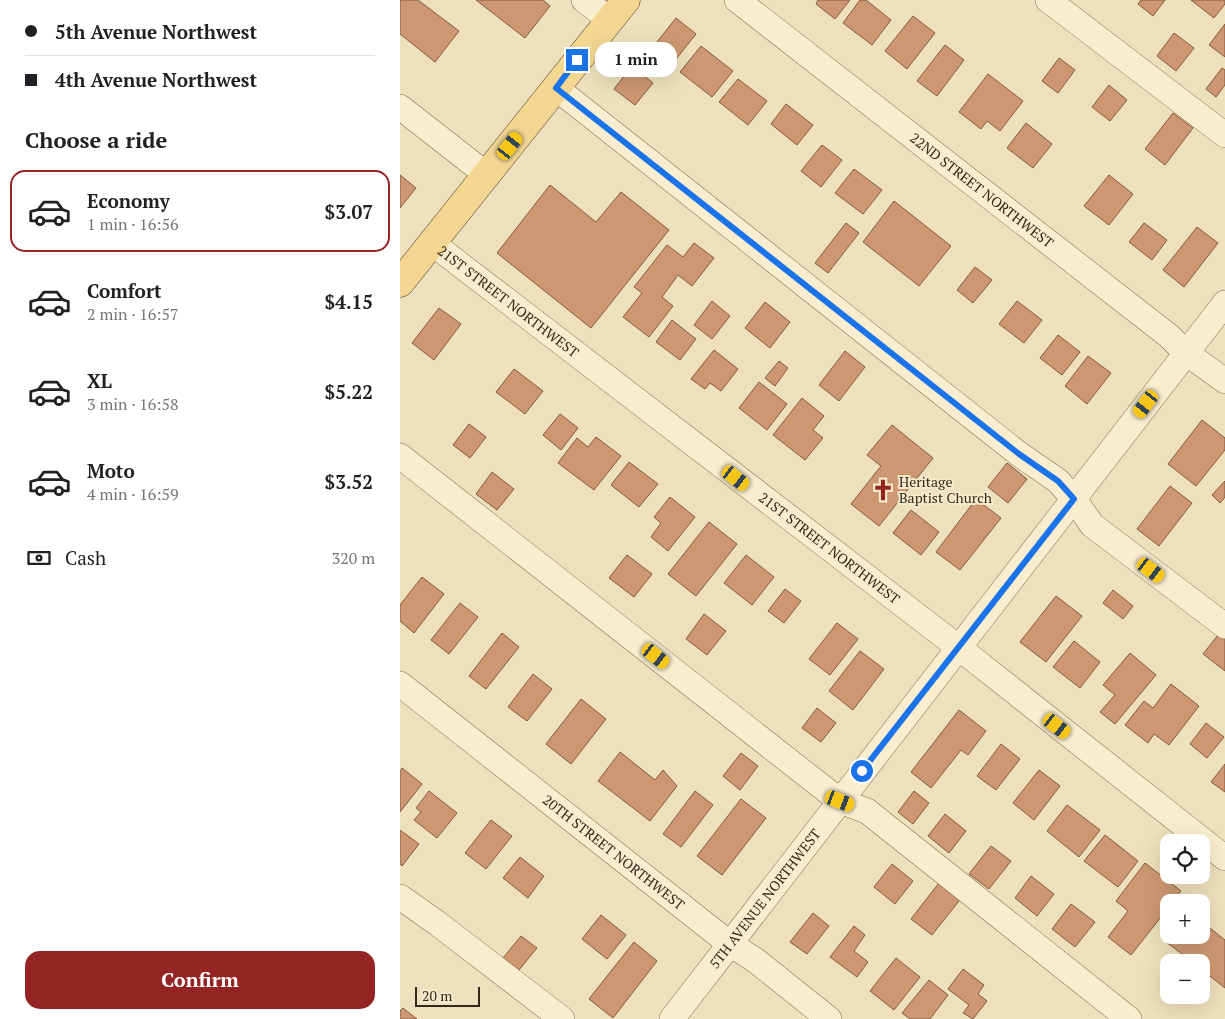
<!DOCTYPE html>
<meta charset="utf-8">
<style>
body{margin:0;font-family:"PT Serif",serif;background:#f6f6f6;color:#202124;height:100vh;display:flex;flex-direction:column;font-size:19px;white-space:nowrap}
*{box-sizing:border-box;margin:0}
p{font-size:16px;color:#757577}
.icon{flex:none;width:28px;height:28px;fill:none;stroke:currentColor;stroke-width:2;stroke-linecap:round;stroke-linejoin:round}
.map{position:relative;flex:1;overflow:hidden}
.drawer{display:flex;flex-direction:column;background:#fff;width:400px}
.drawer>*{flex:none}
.guide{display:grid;align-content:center;height:110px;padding:0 25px;background:#fff}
.controls{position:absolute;left:760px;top:834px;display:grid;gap:10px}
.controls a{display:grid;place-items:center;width:50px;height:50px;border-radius:10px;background:#fff;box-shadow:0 5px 20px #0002;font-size:25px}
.scale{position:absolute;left:15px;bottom:12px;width:65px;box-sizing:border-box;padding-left:5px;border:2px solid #34271b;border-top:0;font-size:14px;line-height:18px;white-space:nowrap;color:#34271b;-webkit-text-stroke:4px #f5eacb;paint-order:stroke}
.end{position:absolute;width:22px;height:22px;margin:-11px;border:6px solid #1a73e8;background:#fff;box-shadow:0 0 0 2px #fff}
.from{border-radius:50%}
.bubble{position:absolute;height:35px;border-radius:15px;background:#fff;box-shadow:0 5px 20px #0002;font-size:16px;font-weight:600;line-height:35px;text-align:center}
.car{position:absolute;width:15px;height:30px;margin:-15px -8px;border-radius:6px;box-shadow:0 0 4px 1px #0007;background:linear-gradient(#f5c518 24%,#345 0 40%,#f5c518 0 76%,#345 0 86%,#f5c518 0)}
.guide b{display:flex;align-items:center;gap:18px;height:48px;font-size:19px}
.guide b+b{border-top:1px solid #e0e0e0}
.guide i{width:12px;height:12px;background:#202124}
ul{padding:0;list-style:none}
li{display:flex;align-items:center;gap:15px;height:82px;margin:0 10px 8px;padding:0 15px;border:2px solid transparent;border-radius:15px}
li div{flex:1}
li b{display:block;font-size:19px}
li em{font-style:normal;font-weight:600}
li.active{border-color:#952525}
li>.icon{width:45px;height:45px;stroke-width:1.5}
h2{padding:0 25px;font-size:22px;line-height:60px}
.pay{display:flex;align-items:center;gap:12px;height:55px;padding:0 25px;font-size:19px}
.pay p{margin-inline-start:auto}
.action{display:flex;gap:10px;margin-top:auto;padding:10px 25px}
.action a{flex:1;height:58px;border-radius:15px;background:#952525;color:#fff;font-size:20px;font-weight:600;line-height:58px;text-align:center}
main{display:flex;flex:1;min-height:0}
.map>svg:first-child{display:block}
.building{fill:#cd9871;stroke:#85593b}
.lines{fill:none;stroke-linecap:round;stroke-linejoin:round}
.minor-casing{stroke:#857055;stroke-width:26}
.major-casing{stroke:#533e2a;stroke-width:29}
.minor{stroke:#f9edcf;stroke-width:25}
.major{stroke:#f3d692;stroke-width:28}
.route{stroke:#1a73e8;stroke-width:6}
.labels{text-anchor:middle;stroke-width:4;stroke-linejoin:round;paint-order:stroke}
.street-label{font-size:14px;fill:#34271b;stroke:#f5eacb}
.poi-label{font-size:14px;fill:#34271b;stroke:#f5eacb;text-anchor:start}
</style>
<main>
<section class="drawer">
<div class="guide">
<b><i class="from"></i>5th Avenue Northwest</b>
<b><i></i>4th Avenue Northwest</b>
</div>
<h2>Choose a ride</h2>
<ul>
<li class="active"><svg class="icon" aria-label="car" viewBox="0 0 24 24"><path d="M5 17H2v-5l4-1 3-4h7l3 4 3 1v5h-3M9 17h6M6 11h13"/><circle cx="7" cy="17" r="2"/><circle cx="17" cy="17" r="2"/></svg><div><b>Economy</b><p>1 min · 16:56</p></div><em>$3.07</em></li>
<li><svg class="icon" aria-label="car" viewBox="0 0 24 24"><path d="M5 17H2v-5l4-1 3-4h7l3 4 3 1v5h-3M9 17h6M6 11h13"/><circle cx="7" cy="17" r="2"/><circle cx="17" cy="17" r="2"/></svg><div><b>Comfort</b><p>2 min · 16:57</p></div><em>$4.15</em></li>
<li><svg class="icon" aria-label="car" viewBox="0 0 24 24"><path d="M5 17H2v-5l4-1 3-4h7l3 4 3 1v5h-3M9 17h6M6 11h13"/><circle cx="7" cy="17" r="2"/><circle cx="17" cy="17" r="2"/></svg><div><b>XL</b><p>3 min · 16:58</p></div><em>$5.22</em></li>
<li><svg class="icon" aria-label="car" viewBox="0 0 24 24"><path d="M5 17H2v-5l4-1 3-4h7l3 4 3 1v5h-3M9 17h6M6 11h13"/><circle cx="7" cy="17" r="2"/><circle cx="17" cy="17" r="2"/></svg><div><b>Moto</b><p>4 min · 16:59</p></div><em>$3.52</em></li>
</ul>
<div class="pay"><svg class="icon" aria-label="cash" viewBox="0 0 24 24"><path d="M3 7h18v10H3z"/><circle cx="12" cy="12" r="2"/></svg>Cash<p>320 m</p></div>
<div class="action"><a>Confirm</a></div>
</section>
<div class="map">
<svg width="825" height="1019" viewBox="0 0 825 1019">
<rect width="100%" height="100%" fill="#eee0bc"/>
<path class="building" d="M0,0H18L59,31L35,62L0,34Z
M76,0H143L150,6L125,38Z
M418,0H450L435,19L416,4Z
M460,0H466L491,20L472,45L443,23Z
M741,0H765L753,16L738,4Z
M791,0H825V4L814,18Z
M513,16L535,33L507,69L485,51Z
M276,18L296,34L269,68L249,52Z
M825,24V57L809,45Z
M774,33L794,48L776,71L757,56Z
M545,45L564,60L537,96L517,81Z
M301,46L333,71L312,97L280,72Z
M659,58L675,70L658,93L642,81Z
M232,66L253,83L235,105L214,89Z
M822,68L825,70V85L816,97L806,89Z
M588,74L623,101L600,131L587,121L581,129L559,112Z
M338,79L367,101L348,125L319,102Z
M709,85L727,100L710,121L692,107Z
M386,104L413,125L397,145L371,124Z
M773,113L793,128L765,165L745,149Z
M626,123L652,144L633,168L607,148Z
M422,145L442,160L421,187L401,171Z
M454,169L482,190L463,214L435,193Z
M0,175L16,188L0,208Z
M709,175L733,194L709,225L684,206Z
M150,185L196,222L221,192L269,230L191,328L97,253Z
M494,201L551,246L519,286L463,242Z
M446,223L459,233L428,273L415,263Z
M744,223L767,240L752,260L729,242Z
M797,227L818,243L784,287L763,270Z
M294,243L314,258L292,286L278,275L262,297L273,306L249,337L223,317L242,293L234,287L267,245L283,257Z
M575,267L592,280L573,303L557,290Z
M312,301L330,316L312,339L294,325Z
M617,301L642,320L624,343L599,324Z
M365,302L390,322L370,348L345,328Z
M39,308L61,324L34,360L12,343Z
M272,320L296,339L280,360L256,342Z
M658,335L680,352L662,375L640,358Z
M314,350L338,369L321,391L310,383L305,389L291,379Z
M445,351L465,367L439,401L419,385Z
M688,356L711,373L687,404L665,386Z
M379,361L388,368L375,386L365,378Z
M114,369L143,391L125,414L96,392Z
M359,382L387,404L367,430L339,408Z
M402,398L424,416L413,430L423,438L405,460L373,435Z
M160,414L178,428L161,450L143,435Z
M802,420L825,438V450L796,486L768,464Z
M69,424L86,437L70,458L53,445Z
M492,425L533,458L479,526L451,504L481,466L467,455Z
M196,437L221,456L194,490L158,463L177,438L188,447Z
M229,462L258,484L239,507L211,485Z
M607,463L627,479L608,503L588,487Z
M92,472L114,489L97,510L76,494Z
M825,481V497L820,503L812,495Z
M770,486L792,503L759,546L737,529Z
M270,497L295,517L268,551L251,537L261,523L254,517Z
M576,499L601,518L560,570L536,552Z
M511,510L539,532L521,555L493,533Z
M309,522L337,544L296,596L268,574Z
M227,555L252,574L234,597L209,578Z
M346,555L374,577L352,605L324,583Z
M22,577L44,594L14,633L0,621V605Z
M385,589L401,601L384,623L368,611Z
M713,590L733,606L723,619L703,603Z
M656,596L682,616L646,662L620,642Z
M60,603L78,617L49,654L31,640Z
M304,614L326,631L307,655L286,639Z
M437,623L458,639L430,675L409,659Z
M822,630L825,633V671L803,654Z
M102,633L119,647L86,689L69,676Z
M674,641L700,662L680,688L653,667Z
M460,651L484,669L453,710L429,691Z
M730,653L756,675L715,724L700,712L715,695L703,685Z
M133,674L152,689L127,721L108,707Z
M771,684L799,706L769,745L754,734L748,743L725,725L744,701L753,708Z
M181,699L206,719L171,764L146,744Z
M417,708L436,723L421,742L402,728Z
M559,710L586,731L568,755L561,750L531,788L511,772Z
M806,723L824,737L807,758L790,744Z
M601,744L620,759L596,790L577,776Z
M220,752L255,780L263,770L277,786L250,821L198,781Z
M341,753L358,766L340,790L323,776Z
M825,764V792L811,782Z
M2,768L22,784L0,812V772Z
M639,770L660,786L634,820L613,803Z
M29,791L57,813L37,838L14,820L21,812L16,808Z
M295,791L313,805L281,847L263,834Z
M514,791L529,803L513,824L498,812Z
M341,799L366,818L322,875L297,856Z
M667,805L700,830L679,857L647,831Z
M545,814L566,831L549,853L528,836Z
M91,820L112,836L86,869L65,853Z
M0,830L19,844L2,866L0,864Z
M705,835L738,861L718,887L684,861Z
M591,846L611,861L589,889L569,874Z
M120,857L144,876L128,898L103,878Z
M745,863L781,891L772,902H769V907L731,955L708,937L728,911L716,901Z
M492,864L513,881L495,904L474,887Z
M631,876L654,894L637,916L615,898Z
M542,879L563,896L532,935L511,919Z
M671,904L695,922L675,947L652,929Z
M413,913L429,926L407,954L390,942Z
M201,915L226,935L207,959L182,939Z
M801,921L825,940V988L801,969V962H793L762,939L769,930V935H801Z
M454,926L465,935L454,951L468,962L457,977L430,957Z
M121,936L137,948L119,970L103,958Z
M234,942L257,961L213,1018L189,999Z
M496,958L520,977L494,1010L470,991Z
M563,969L584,985L578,994L587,1001L573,1019L563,1013L569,1005L548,989Z
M529,980L548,995L530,1019H510L502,1013Z
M3,1008L17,1019H0V1011Z"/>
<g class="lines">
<g class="minor-casing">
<g id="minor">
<path d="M184,0L210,20"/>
<path id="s1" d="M337,0L769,336L785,352L825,381"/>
<path d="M648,0L825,135"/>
<path d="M156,88L619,454L658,481L674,499L692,525L825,626"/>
<path d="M0,107L87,175"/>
<path id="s2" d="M32,243L558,647L825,858"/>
<path d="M0,456L440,801L467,811L729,1019"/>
<path id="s3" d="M0,684L330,944L355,960L429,1019"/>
<path d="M0,897L37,923L162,1019"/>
<path id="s4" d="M272,1019L825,303"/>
</g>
</g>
<g class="major-casing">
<path id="major" d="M0,283L226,0"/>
</g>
<use href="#minor" class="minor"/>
<use href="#major" class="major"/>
</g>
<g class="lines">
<path class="route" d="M177,60L156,88L619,454L658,481L674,499L462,771"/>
</g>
<defs>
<g id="church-bare" transform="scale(1.725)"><path d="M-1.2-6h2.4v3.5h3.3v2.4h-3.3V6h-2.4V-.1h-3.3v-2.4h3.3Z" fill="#952525" stroke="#f5eacb" stroke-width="2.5" paint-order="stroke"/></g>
</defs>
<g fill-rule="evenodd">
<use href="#church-bare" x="483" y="490"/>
</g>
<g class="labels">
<g class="street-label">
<text dy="5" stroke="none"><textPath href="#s1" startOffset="310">22ND STREET NORTHWEST</textPath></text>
<text dy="5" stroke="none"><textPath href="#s2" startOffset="96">21ST STREET NORTHWEST</textPath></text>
<text dy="5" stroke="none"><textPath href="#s2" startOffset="501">21ST STREET NORTHWEST</textPath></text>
<text dy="5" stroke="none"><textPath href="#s3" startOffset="272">20TH STREET NORTHWEST</textPath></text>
<text dy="5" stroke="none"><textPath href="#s4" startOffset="152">5TH AVENUE NORTHWEST</textPath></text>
</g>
<g class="poi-label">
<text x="499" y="487">Heritage<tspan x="499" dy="16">Baptist Church</tspan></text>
</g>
</g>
</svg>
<div class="controls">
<a><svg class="icon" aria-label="locate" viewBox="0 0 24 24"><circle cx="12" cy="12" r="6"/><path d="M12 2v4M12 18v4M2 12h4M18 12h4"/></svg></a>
<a>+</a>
<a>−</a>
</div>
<div class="scale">20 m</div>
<i class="end from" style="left:462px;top:771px"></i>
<i class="end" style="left:177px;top:60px"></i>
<div class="bubble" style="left:195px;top:42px;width:82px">1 min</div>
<i class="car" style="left:110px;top:146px;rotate:38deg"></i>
<i class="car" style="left:746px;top:404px;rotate:217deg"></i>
<i class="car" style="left:336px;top:478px;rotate:128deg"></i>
<i class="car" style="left:751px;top:570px;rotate:127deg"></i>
<i class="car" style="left:256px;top:656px;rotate:128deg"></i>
<i class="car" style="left:657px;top:726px;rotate:128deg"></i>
<i class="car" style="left:440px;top:801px;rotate:111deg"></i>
</div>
</main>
